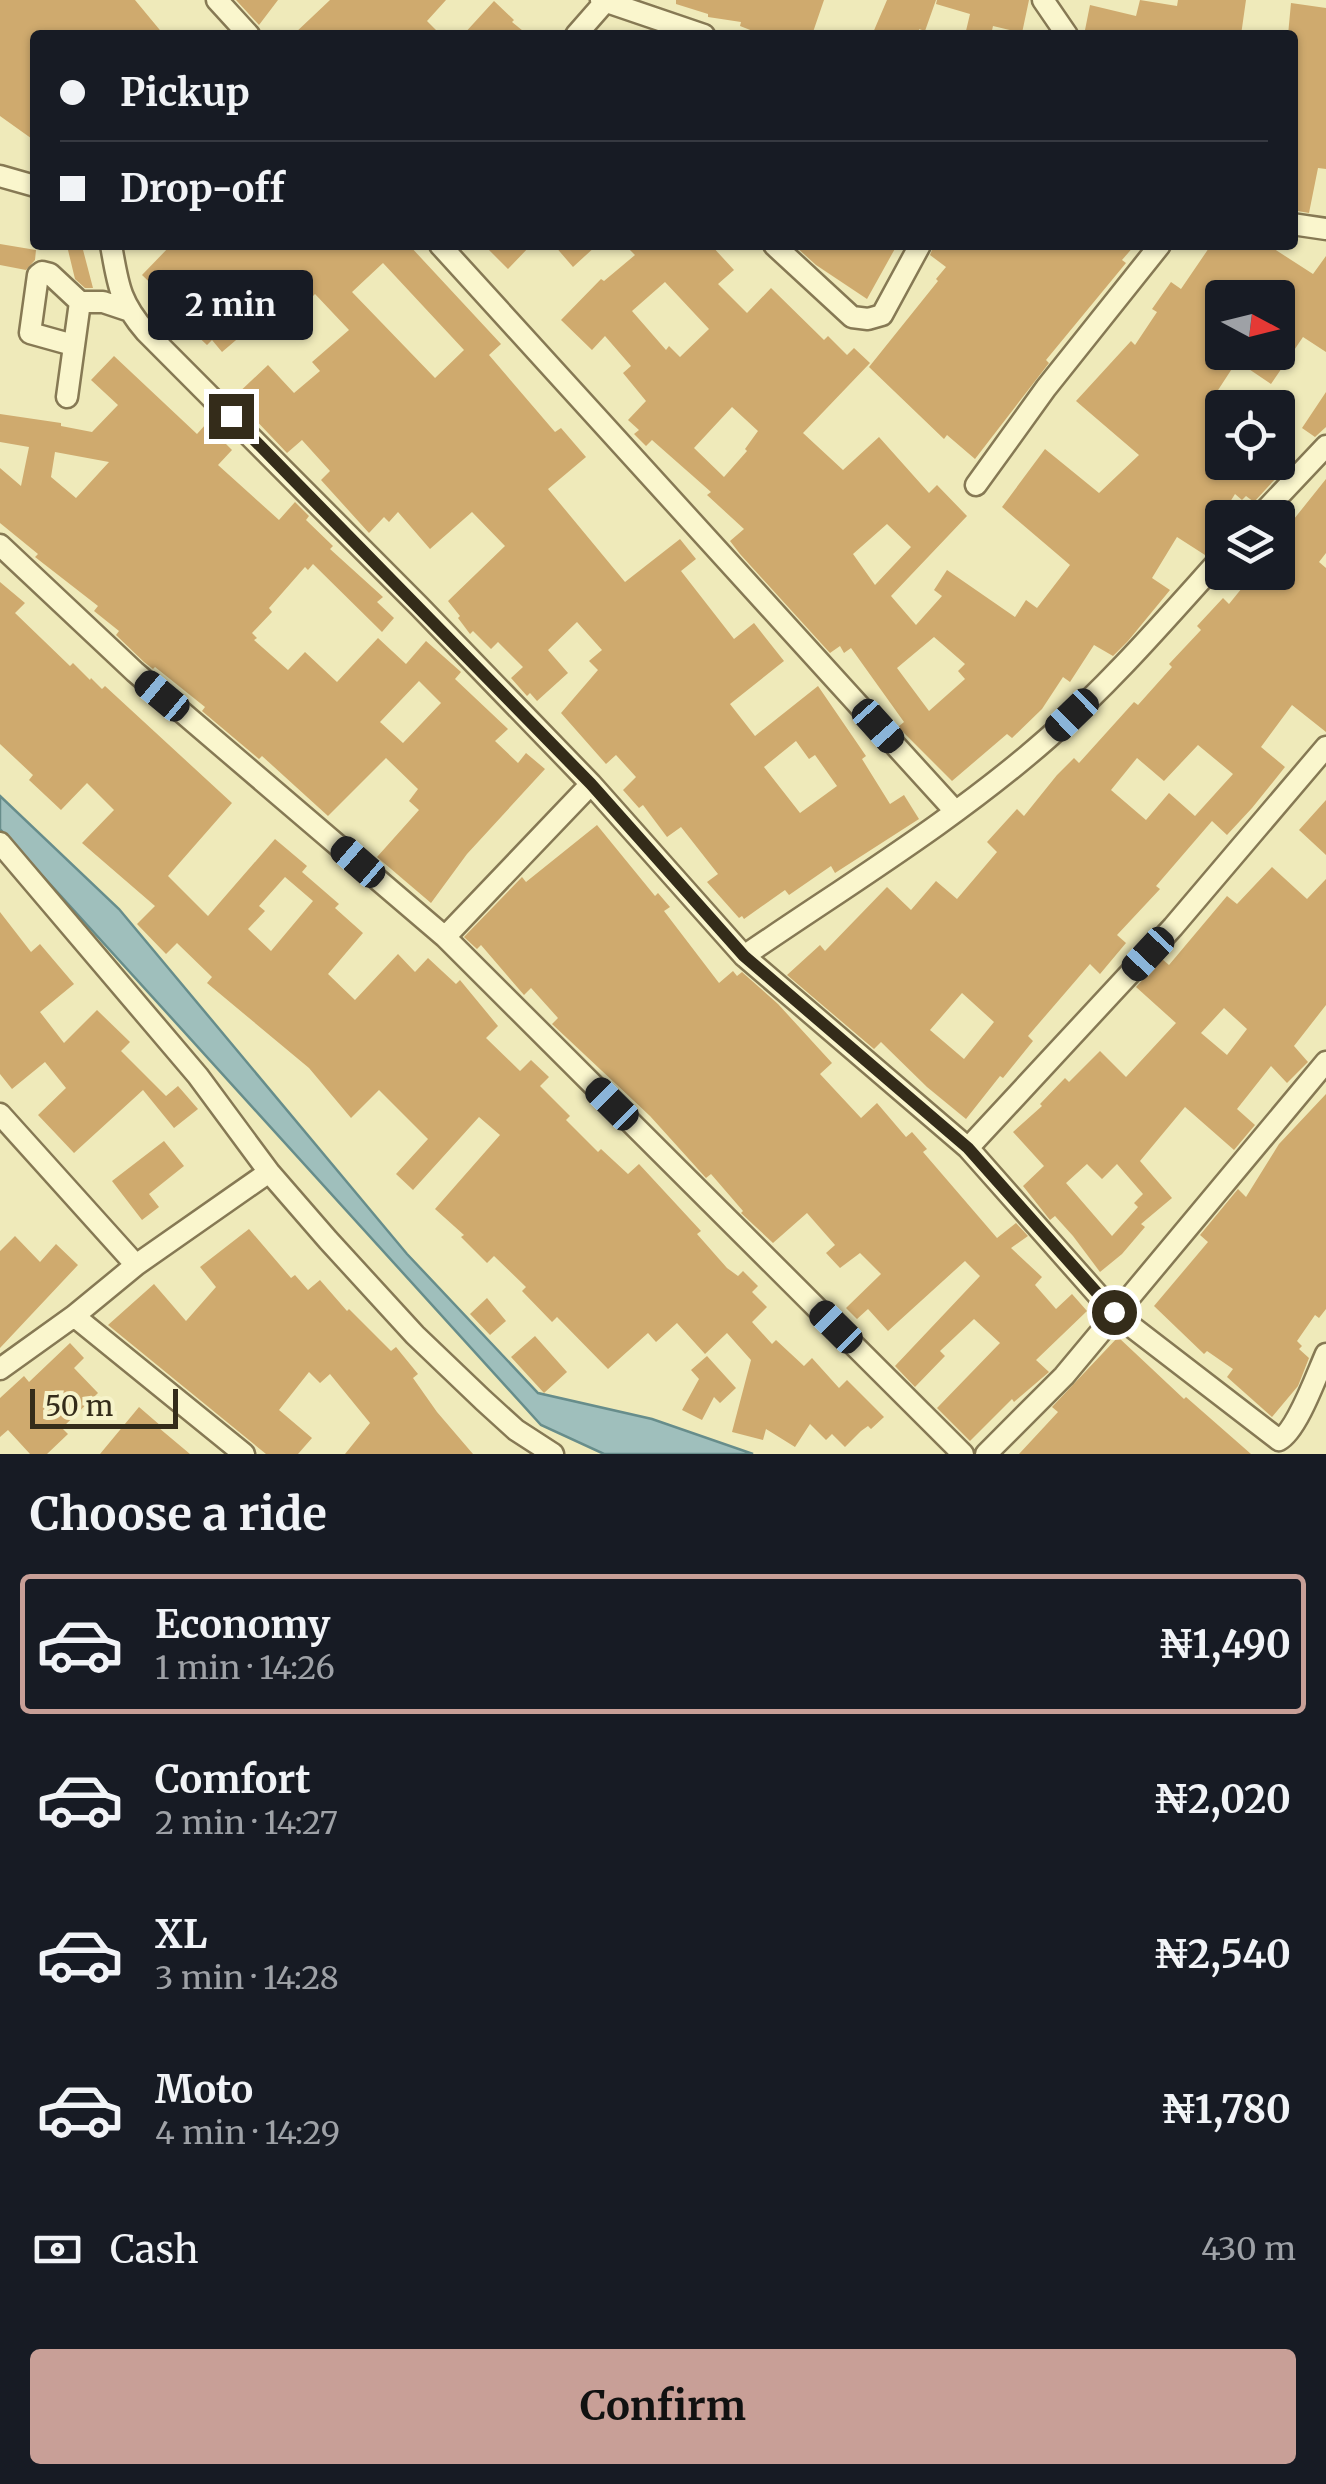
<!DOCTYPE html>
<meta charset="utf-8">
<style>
body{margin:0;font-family:Merriweather,serif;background:#242831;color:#f1f3f6;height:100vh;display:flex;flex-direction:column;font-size:38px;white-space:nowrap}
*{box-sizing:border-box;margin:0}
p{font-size:32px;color:#9ea1a6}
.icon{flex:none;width:55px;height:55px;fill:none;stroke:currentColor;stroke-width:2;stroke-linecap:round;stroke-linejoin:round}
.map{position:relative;height:1454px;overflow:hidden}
.sheet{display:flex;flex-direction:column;background:#171b24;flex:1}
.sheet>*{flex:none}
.top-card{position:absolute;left:30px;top:30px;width:1268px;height:220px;border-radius:10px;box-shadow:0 2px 8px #0004;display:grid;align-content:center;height:220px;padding:0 30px;background:#171b24}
.needle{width:65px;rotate:97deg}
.fabs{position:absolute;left:1205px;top:280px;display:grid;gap:20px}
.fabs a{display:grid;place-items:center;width:90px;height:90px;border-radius:10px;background:#171b24;box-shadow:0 2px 8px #0004;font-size:50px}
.scale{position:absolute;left:30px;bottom:25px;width:148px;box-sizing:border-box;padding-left:10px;border:5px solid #342c1a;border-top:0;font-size:28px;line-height:35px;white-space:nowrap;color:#342c1a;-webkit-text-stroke:8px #f6f3ca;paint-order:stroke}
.end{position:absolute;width:45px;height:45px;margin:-22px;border:12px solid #342c1a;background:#fff;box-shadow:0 0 0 5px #fff}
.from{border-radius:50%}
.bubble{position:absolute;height:70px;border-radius:10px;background:#171b24;box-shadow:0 2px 8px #0004;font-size:32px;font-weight:700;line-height:70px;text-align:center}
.car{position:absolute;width:30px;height:60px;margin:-30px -15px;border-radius:12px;box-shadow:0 0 8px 2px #0007;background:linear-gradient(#222 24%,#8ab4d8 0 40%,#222 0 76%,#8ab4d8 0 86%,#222 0)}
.top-card b{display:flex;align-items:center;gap:35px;height:95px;font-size:38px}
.top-card b+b{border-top:2px solid #363941}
.top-card i{width:25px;height:25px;background:#f1f3f6}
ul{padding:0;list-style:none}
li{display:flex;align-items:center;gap:30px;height:140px;margin:0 20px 15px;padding:0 10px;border:5px solid transparent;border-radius:10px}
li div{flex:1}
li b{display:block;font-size:38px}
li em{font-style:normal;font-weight:700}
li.on{border-color:#c89f97}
li>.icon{width:90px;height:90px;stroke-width:1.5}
h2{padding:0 30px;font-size:45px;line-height:120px}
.pay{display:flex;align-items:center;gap:25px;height:110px;padding:0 30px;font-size:38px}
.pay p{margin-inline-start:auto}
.action{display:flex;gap:20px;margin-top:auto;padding:20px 30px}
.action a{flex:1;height:115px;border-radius:10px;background:#c89f97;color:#111;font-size:40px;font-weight:700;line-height:115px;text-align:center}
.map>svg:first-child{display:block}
.water{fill:#9fbfbc;stroke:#678d8b;stroke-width:2.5}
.building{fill:#cfaa6e;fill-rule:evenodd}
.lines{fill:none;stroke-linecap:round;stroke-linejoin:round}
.minor-casing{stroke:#867954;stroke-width:25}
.minor{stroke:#faf6cd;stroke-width:20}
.route{stroke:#342c1a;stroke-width:12}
</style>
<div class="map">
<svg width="1326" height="1454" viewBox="0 0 1326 1454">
<rect width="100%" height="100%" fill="#efeaba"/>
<path class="water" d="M0,796L119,909L407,1254L538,1393L652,1419L753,1454H604L541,1425L0,829Z"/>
<path class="building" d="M0,0H135L164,35H35V141L0,116Z
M236,0H278L259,25Z
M330,0H446L427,21L441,35H293Z
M676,0H824L812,35H763L740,26L741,22L708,17V14L676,4Z
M887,0H936L925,31L919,29L920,35H872Z
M937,0H1029L1022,33L993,26L991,35H965L970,14L936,4Z
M1140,0L1177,6L1178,0H1246L1241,35L1160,32L1159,35H1084L1090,5L1136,16Z
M494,1L514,20L512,22L528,35H463Z
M1291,3L1326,8V169L1318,168L1309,213L1292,210V35H1288Z
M0,244L36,250L35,260L26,270L0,265Z
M171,245H409L501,344L489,355L555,432L561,428L586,457L548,489L625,582L680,539L696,559L681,571L734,639L754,623L784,661L730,704L755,736L818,686L866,756L862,759L890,804L904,795L919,819L835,873L831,866L789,895L785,890L744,919L742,916L739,918L707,882L718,874L681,827L667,837L643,805L639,808L623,790L636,777L616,755L606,764L561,713L598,670L589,661L602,650L577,622L548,650L568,673L537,701L530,693L527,696L511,678L523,667L498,642L491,649L473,631L470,634L458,618L460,616L448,601L505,546L472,512L430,549L398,512L389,522L384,517L369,533L321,480L330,471L302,440L287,453L234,397L268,365L294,393L320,371L312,362L349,330L315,294L308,301L291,283L266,308L269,312L222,352L212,340L207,345L161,302L165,297L142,275ZM383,263L464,350L435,378L352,292ZM796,741L809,759L815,755L837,786L800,813L764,767Z
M484,245H531L508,269Z
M554,245H597L573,267Z
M625,245H711L734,270L718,284L747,313L771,288L824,340L828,336L847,355L854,348L870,363L803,433L843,470L879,437L929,493L937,485L967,516L891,596L916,625L942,596L934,590L947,570L1015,617L1026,600L1037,608L1070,565L1002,507L1045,449L1099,493L1139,455L1076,401L1131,341L1135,345L1157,312L1152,309L1171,282L1181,289L1211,245H1268L1313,274L1326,256V352L1303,337L1271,384L1237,361L1207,407L1222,418V462H1260L1277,477L1254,502L1246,496L1242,500L1235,494L1217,523L1222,527V541L1205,555L1177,537L1152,578L1170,590L1128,641L1113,656L1094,645L1070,682L1063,677L1042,709L1012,738L1007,734L952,781L898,727L904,722L851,648L844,653L840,646L830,653L740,554L730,541L744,529L707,495L711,492L652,440L646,446L634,434L639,430L628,420L646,401L623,373L631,366L605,336L592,350L561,320L601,279L604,281L635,255ZM665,282L709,329L680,357L669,346L666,350L632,311ZM1222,298H1278V352H1207L1222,330ZM732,407L758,431L745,449L747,451L724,477L694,448ZM887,524L911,547L875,585L853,554ZM934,637L965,664L958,671L965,679L929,711L897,668Z
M794,245H897L867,299L816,265Z
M934,245H1135L1122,260L1126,263L1046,360L1049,363L975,459L947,435L944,439L869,367L938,281L936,279L946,267L930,255Z
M82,246L93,288H85L75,279L68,250Z
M114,356L197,434L206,424L232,450L218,465L279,520L295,502L309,516L306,520L333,546L330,549L383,597L377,602L394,618L382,632L313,564L308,570L305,567L269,608L272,612L252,633L257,638L254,640L288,670L305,652L337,682L378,638L406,664L426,641L461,672L455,679L508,729L495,741L518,763L526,753L545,769L467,854L431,903L377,857L419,810L409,801L418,789L386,758L328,816L262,756L259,759L202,711L205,707L155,667L153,669L144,662L116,635L119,631L94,611L98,606L35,557L38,554L0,523V468L21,486L29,447L0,442V414L61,423V426L92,432L118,405L91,380ZM55,452L109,462L76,498L51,477ZM419,681L441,703L403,743L380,722Z
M1326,392V427L1315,437L1302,428Z
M1326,479V553L1319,562L1326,568V732L1292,705L1261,747L1285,767L1252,808L1227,835L1212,821L1156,886L1160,889L1117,935L1126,943L1100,974L1090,964L1028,1036L1033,1041L1003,1078L1000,1076L966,1119L927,1087L881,1042L874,1049L787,975L820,945L825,951L887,887L911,910L936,881L957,899L997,852L987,842L1017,809L1024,816L1057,775L1074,758L1079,763L1134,702L1138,705L1172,667L1169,664L1201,630L1197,626L1223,598L1229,604L1255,572H1278V539ZM1198,745L1233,774L1195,816L1169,793L1146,820L1111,790L1137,758L1164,781ZM962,993L994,1022L964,1059L930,1030Z
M0,582L25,603L15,613L70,666L73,663L90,680L91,678L102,689L105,686L232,803L168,876L208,916L275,839L307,866L302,872L339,904L335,908L363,933L328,974L355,1000L398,954L415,972L428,958L456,984L460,980L498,1026L486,1038L520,1071L531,1060L549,1077L540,1086L570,1116L566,1120L598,1152L601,1149L628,1174L639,1164L701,1231L697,1234L727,1268L738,1276L743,1271L758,1286L752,1292L767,1307L752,1322L772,1344L776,1340L804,1366L812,1358L839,1388L847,1380L884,1417L871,1429L868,1426L861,1431L845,1447L832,1434L826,1440L810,1424L795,1447L766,1429L763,1440L732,1432L751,1360L727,1333L705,1354L677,1323L656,1342L648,1333L608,1369L557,1317L552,1322L522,1291L526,1287L494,1256L487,1263L461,1237L464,1235L435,1209L500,1135L479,1117L413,1190L396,1174L428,1139L379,1090L351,1118L309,1068L207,983L212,977L177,943L166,954L137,924L155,906L82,843L114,810L87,783L61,810L29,780L33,775L0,744ZM285,877L313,901L271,951L248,929L265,911L259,906Z
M1326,800V855L1299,830Z
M597,825L655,896L658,893L670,907L664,911L719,983L733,971L737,976L742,972L778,1004L832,1063L820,1074L861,1118L877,1103L906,1137L912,1132L927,1149L923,1152L997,1238L1016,1223L1028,1236L1011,1248L1042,1277L1035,1285L1056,1309L1072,1294L1087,1311L1036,1360L1049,1372L1014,1402L1012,1399L970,1441L937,1408L1000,1343L974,1319L940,1351L945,1356L915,1387L895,1366L980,1276L965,1261L888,1331L868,1309L857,1319L846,1308L881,1274L860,1253L840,1268L826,1253L835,1245L807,1213L773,1243L741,1213L743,1211L711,1174L706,1178L650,1116L552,1024L558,1018L531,988L524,995L481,945L477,949L464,937L522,877L526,882Z
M1272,867L1307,899L1326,879V1005L1294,1046L1308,1062L1287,1083L1271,1066L1237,1109L1255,1125L1234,1150L1185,1107L1140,1161L1172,1198L1141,1224L1145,1227L1122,1254L1100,1272L1073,1236L1055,1216L1050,1220L1023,1186L1044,1166L1013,1132L1042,1106L1040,1104L1065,1078L1069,1082L1100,1051L1126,1077L1176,1023L1136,987L1162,959L1169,965L1227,896L1237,904ZM1224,1008L1247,1029L1227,1055L1201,1033ZM1087,1164L1102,1179L1117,1164L1143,1194L1134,1203L1138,1207L1112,1236L1066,1183Z
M0,912L31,952L40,944L74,984L40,1012L64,1043L97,1010L130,1042L121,1051L166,1096L178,1086L198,1109L174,1128L143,1090L74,1153L38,1115L66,1088L45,1062L12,1089L0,1074Z
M1326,1094V1309L1319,1318L1315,1315L1297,1341L1302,1346L1299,1349L1309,1358L1298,1386L1272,1417L1227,1377L1233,1369L1207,1351L1204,1354L1154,1306L1208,1242L1200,1235L1238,1189L1246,1197L1279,1144Z
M164,1141L184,1166L149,1194L159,1207L142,1220L112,1181Z
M249,1229L291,1278L295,1275L308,1290L320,1280L347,1311L349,1309L391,1351L396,1347L418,1374L413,1378L437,1412L473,1454H345L370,1423L330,1374L320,1383L309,1372L279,1410L312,1438L298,1454H266L108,1325L154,1284L186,1321L216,1287L200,1267Z
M15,1236L40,1262L56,1244L78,1265L0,1348V1251Z
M487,1298L506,1321L490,1335L470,1314Z
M535,1336L567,1372L544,1393L511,1357Z
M1118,1337L1184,1399L1186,1397L1251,1454H1019L1058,1412L1052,1407Z
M70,1343L84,1358L74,1368L98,1393L62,1428L68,1434L47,1454H30L8,1430L0,1437V1398L24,1376L29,1382Z
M707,1356L736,1388L720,1403L714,1397L702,1420L682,1410L699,1379L691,1370Z
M139,1407L161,1426L159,1428L190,1454H100Z"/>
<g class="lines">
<g class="minor-casing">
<path id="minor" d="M217,0L249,35
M601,0L704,35
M1043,0L1067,35
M576,35L605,2
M0,176L35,186
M1292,224L1326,229
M111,245C118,284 119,301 146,332L419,606L591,784L744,956L968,1148L1114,1313L1279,1440C1297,1431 1317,1374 1326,1354
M440,245L955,811
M774,245L852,317L868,319L882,315L920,245
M73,345L30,333L38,275L42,272L50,274L80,302
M67,397L80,302H103L127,310
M976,485L1046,388L1160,245
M1258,518L1326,446
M0,545L135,672L445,937L963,1454
M0,843L198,1076L269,1172L328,1240L415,1335L483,1400L516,1430L553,1454
M445,937L591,784
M744,956C846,886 955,820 1048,738C1111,683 1166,619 1222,557
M0,1114L136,1265
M968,1148L1173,927L1326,747
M74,1316L244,1454
M0,1369L74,1316L136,1265L269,1172
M986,1454L1064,1376L1326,1062"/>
</g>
<use href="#minor" class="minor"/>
</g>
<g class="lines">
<path class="route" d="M231,416L591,784L744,956L968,1148L1114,1312"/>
</g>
</svg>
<div class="fabs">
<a><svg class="needle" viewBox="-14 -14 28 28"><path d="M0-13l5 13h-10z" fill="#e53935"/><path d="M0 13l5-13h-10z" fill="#9ea1a6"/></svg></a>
<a><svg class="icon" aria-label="locate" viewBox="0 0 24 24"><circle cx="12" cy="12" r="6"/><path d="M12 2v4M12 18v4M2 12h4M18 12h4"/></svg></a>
<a><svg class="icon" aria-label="layers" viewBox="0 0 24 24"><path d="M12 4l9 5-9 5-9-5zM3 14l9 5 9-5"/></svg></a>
</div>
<div class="scale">50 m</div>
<i class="end from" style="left:1114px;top:1312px"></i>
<i class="end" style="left:231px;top:416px"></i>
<div class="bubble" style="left:148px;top:270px;width:165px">2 min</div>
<i class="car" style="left:162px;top:696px;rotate:310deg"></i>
<i class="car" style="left:1072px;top:715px;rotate:226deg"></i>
<i class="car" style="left:878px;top:726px;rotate:138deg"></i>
<i class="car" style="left:358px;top:862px;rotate:311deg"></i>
<i class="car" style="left:1148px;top:954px;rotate:223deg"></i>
<i class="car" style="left:612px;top:1104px;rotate:315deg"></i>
<i class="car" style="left:836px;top:1327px;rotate:315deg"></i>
<div class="top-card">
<b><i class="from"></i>Pickup</b>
<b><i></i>Drop-off</b>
</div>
</div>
<section class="sheet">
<h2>Choose a ride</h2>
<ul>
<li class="on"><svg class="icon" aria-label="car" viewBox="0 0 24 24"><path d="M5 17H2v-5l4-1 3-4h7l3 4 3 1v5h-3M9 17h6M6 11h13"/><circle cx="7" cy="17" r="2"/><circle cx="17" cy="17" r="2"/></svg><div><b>Economy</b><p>1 min · 14:26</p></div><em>₦1,490</em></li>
<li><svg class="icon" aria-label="car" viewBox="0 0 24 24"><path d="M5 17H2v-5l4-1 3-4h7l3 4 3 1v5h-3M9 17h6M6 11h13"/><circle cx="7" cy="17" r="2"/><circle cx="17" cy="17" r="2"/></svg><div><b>Comfort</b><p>2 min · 14:27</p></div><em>₦2,020</em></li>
<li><svg class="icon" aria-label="car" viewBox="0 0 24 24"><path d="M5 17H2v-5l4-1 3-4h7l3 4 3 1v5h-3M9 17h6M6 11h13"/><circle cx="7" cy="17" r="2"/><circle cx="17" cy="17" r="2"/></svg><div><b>XL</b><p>3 min · 14:28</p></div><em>₦2,540</em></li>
<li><svg class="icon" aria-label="car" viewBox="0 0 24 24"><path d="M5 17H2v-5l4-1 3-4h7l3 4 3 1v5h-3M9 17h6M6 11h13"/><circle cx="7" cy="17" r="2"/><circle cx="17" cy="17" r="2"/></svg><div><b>Moto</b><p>4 min · 14:29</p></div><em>₦1,780</em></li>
</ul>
<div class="pay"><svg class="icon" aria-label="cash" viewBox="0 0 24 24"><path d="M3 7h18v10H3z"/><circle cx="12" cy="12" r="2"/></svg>Cash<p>430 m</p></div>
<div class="action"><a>Confirm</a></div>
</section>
